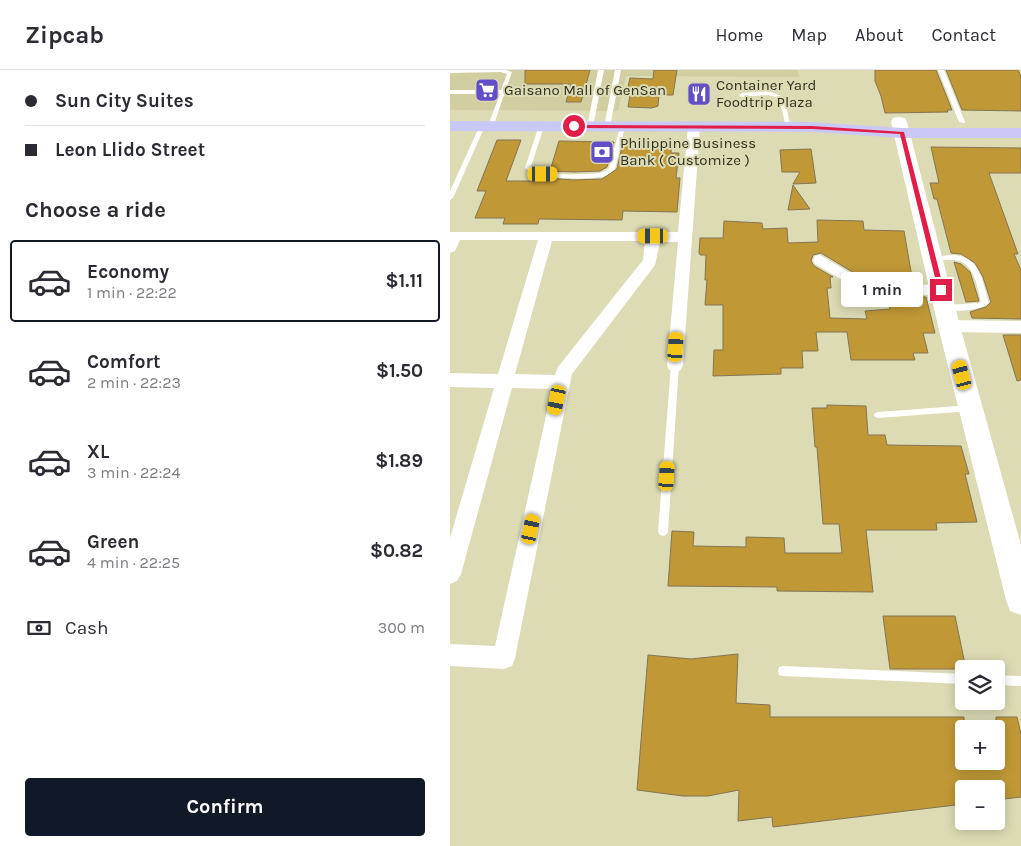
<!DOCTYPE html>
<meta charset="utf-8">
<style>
body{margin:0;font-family:Karla,sans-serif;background:#f7f7f7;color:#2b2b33;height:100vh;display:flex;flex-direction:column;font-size:19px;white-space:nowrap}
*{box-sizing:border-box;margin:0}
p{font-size:16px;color:#7c7c81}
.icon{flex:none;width:28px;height:28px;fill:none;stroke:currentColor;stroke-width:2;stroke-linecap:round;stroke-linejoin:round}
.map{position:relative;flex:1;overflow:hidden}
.panel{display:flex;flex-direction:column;background:#fff;width:450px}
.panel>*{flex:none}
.top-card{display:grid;align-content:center;height:110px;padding:0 25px;background:#fff}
.tools{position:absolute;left:505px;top:590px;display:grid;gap:10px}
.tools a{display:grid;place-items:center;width:50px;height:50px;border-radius:5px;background:#fff;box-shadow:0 2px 12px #0003;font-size:25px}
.end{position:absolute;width:22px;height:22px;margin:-11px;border:6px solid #e11d48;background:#fff;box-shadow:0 0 0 2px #fff}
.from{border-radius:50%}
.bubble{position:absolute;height:35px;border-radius:5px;background:#fff;box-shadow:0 2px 12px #0003;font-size:16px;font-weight:700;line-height:35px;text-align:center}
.car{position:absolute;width:15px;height:30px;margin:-15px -8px;border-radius:6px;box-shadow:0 0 4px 1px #0007;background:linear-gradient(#f5c518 24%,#345 0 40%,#f5c518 0 76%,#345 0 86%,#f5c518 0)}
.top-card b{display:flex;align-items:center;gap:18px;height:48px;font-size:19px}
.top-card b+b{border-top:1px solid #e1e1e2}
.top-card i{width:12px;height:12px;background:#2b2b33}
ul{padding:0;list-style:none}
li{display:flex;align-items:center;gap:15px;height:82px;margin:0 10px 8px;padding:0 15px;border:2px solid transparent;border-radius:5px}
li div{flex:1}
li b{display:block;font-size:19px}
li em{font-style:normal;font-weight:700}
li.active{border-color:#111827}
li>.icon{width:45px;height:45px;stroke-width:1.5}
h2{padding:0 25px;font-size:22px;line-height:60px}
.pay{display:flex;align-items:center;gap:12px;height:55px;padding:0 25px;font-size:19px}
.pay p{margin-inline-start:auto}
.action{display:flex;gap:10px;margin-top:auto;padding:10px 25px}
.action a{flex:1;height:58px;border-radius:5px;background:#111827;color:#fff;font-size:20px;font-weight:700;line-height:58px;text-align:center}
header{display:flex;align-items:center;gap:30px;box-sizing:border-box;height:70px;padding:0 25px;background:#fff;border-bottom:1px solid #e1e1e2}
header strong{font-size:24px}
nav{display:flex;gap:28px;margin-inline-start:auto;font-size:18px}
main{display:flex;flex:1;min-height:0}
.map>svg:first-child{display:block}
.built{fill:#d1cfa1}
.building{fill:#c09836;stroke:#847454}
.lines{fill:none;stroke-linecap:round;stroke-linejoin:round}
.lane{fill:#fff;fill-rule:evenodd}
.street{fill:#fff;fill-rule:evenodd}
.secondary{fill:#fff;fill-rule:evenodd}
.primary{fill:#cac8f5;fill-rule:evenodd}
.route{fill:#e11d48}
.labels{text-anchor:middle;stroke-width:4;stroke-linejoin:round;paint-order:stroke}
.far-poi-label{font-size:15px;fill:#313021;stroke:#dcdbb4;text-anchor:start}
</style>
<header>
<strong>Zipcab</strong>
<nav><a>Home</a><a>Map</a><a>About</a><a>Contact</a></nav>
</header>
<main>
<section class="panel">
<div class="top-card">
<b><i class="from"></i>Sun City Suites</b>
<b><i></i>Leon Llido Street</b>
</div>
<h2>Choose a ride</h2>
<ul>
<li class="active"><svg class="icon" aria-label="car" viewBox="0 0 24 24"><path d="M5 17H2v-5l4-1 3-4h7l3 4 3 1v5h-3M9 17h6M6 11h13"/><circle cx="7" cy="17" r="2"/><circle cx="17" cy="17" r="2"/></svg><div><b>Economy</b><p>1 min · 22:22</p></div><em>$1.11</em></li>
<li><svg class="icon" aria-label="car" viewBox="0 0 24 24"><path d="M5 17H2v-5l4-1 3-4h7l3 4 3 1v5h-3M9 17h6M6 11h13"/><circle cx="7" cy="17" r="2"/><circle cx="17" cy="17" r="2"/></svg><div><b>Comfort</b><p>2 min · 22:23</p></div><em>$1.50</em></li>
<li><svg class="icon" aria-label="car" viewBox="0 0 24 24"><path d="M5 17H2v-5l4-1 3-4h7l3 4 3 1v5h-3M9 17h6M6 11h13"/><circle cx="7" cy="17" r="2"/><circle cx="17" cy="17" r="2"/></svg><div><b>XL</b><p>3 min · 22:24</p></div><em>$1.89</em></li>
<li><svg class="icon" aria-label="car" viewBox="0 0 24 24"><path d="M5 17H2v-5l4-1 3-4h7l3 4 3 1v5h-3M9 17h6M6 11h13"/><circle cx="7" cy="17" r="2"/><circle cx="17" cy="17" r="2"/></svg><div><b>Green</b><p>4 min · 22:25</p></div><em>$0.82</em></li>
</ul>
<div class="pay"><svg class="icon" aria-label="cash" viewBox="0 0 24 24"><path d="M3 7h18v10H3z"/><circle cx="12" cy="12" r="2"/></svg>Cash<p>300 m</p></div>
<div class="action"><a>Confirm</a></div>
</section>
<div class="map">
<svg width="571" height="776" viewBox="0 0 571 776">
<rect width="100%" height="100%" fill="#dcdbb4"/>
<path class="built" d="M0,0H348L349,7L176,6L168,41L0,40Z"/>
<path class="building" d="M75,0H140L131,32H116L121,14H75Z
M204,0H227L223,25H209L208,36L202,38L178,37L180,25H176L180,8L203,9Z
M425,0H486L502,40H497L498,42L435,43L431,26L425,11Z
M496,0H568L571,6V41L512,40Z
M47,70H71L56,111H96L97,108L123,110L152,109L167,99L173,72L222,70L221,83H229L226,108H230L227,142L173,141L172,150L89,149L88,154H53L55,148H25L36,121H27Z
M109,71L164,72L157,97L150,101L124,102L100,101Z
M481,77L571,78V103H539L568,184H564L571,200V249L522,248L520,242L536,237L541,232L533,207L525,193L511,184L501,183L487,129H484L480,113H489Z
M361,79L366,113L343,114L350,102H332L330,80Z
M343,115L360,139L338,140Z
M367,150L413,151L414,160L454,161L463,213L434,212L433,207H411L371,183L363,185L361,191L364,196L383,207H380L381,218H377L380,248L417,249L415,241L440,239L437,226L476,227L485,263H473L478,283H463L465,290H401L397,262H366L368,281H352L353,298H331V304L263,306L264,280H273V235H255L257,210H255L256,185H250L249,183L250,168H273L274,151L312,153L313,159L337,158L338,173L368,172Z
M504,192L511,194L520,202L529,231L516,232Z
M553,265H571V310L567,311Z
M377,335L416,336L418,365H435L437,375L511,376L519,404H515L527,452L486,453L487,460H416L423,522L327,521V517L218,516L222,461L244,462L243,476L296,477V467L334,468L335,483H392L389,454H373L367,377H365L362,338H377Z
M433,546H505L516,599H440Z
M288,584L286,633L320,635V647H514V691H546V647H567L571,664V727L546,730V719H514V734L323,757L322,747L288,751L289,720L258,726H233L187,720L198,585L241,589Z"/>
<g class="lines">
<path class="lane" d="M0,0H56L62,2L43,57L38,56L50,24H0V20H51L57,4L51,2L0,3Z
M148,0H154L143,57L140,59L137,57Z
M165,0H171L160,57L157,59L154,57Z
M488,0H494L515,52L514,53L509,52Z
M318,21L334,27L341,58L336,57L329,28L318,25L292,27L289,25L292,23Z
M30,55L35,56L3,128L0,130V121Z
M89,55L94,56L81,97C94,106 133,105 149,103C152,103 156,100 159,98L170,57L175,56L165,99C161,102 157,106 152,107C135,110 87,109 75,98Z
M501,185C530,185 532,210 539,233C530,241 504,242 492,240L491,238L495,235L528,233L531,232C525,209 524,187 494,190C489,191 484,192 480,189L483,187Z
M225,292L229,295L218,462L216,465L213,466L210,465L208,462L221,295Z
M521,335L525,338L521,341L428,348L425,347L424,345L425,343L428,342Z
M333,596L514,604V614L333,606L329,605L328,601L329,597Z
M546,605L571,606V616L546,615Z"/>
<path class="street" d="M244,53L250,57L233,295L231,300L225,302L219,300L217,295L228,172H210L205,195L122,304L65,588L62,596L54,599L0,596V574L45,576L102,319L62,318L11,504L7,511L0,514V468L44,318L0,317V303L48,304L88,170H10L5,181L0,183V162H228L238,57ZM102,171H195L193,190L108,297L105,305L65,304Z
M370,185L412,210L431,214L491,215L496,216L499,220L496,224L491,225L431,224L408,219L365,194L363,190L365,186Z
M499,250L571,251V263L499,262L493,260L491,256L493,252Z"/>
<path class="secondary" d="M449,47L455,48L457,52L510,256L571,475V545L560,541L556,530L488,256L441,52L443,48Z"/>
<path class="primary" d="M0,51L362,52L452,58H571V68H452L362,62L0,61Z"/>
</g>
<path class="route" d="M122,55L362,56L454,62L494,220L491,222L488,220L450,64L362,59L124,58Z"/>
<defs>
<g id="supermarket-square" transform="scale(1.25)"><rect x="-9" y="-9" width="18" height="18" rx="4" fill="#624ec7" stroke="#dcdbb4"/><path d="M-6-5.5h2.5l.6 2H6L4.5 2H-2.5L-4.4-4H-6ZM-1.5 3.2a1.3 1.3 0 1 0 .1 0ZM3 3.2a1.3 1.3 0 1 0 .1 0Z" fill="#fff"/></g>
<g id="restaurant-square" transform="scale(1.25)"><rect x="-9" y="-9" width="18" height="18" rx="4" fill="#624ec7" stroke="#dcdbb4"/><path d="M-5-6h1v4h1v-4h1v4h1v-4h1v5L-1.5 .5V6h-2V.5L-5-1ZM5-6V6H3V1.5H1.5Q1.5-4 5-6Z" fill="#fff"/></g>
<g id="bank-square" transform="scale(1.25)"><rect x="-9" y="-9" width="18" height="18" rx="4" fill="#624ec7" stroke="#dcdbb4"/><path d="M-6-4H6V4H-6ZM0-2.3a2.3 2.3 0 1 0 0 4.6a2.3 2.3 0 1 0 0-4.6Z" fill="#fff"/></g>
</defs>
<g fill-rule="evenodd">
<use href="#supermarket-square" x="37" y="20"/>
<use href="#restaurant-square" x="249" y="24"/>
<use href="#bank-square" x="152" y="82"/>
</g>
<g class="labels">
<g class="far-poi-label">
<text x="266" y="20">Container Yard<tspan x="266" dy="17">Foodtrip Plaza</tspan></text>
<text x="54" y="25">Gaisano Mall of GenSan</text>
<text x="170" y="78">Philippine Business<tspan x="170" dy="17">Bank ( Customize )</tspan></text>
</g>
</g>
</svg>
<div class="tools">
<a><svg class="icon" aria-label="layers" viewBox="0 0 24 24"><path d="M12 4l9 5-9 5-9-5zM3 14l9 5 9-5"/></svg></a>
<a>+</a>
<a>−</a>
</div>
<i class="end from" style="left:124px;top:56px"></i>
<i class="end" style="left:491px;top:220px"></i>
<div class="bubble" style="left:391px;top:202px;width:82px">1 min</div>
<i class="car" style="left:93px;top:104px;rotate:90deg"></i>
<i class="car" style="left:203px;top:166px;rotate:270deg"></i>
<i class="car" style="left:226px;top:277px;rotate:4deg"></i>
<i class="car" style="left:512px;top:305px;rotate:345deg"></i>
<i class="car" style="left:107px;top:330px;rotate:192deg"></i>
<i class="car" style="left:217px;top:406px;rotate:4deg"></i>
<i class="car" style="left:81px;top:459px;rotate:12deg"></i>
</div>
</main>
